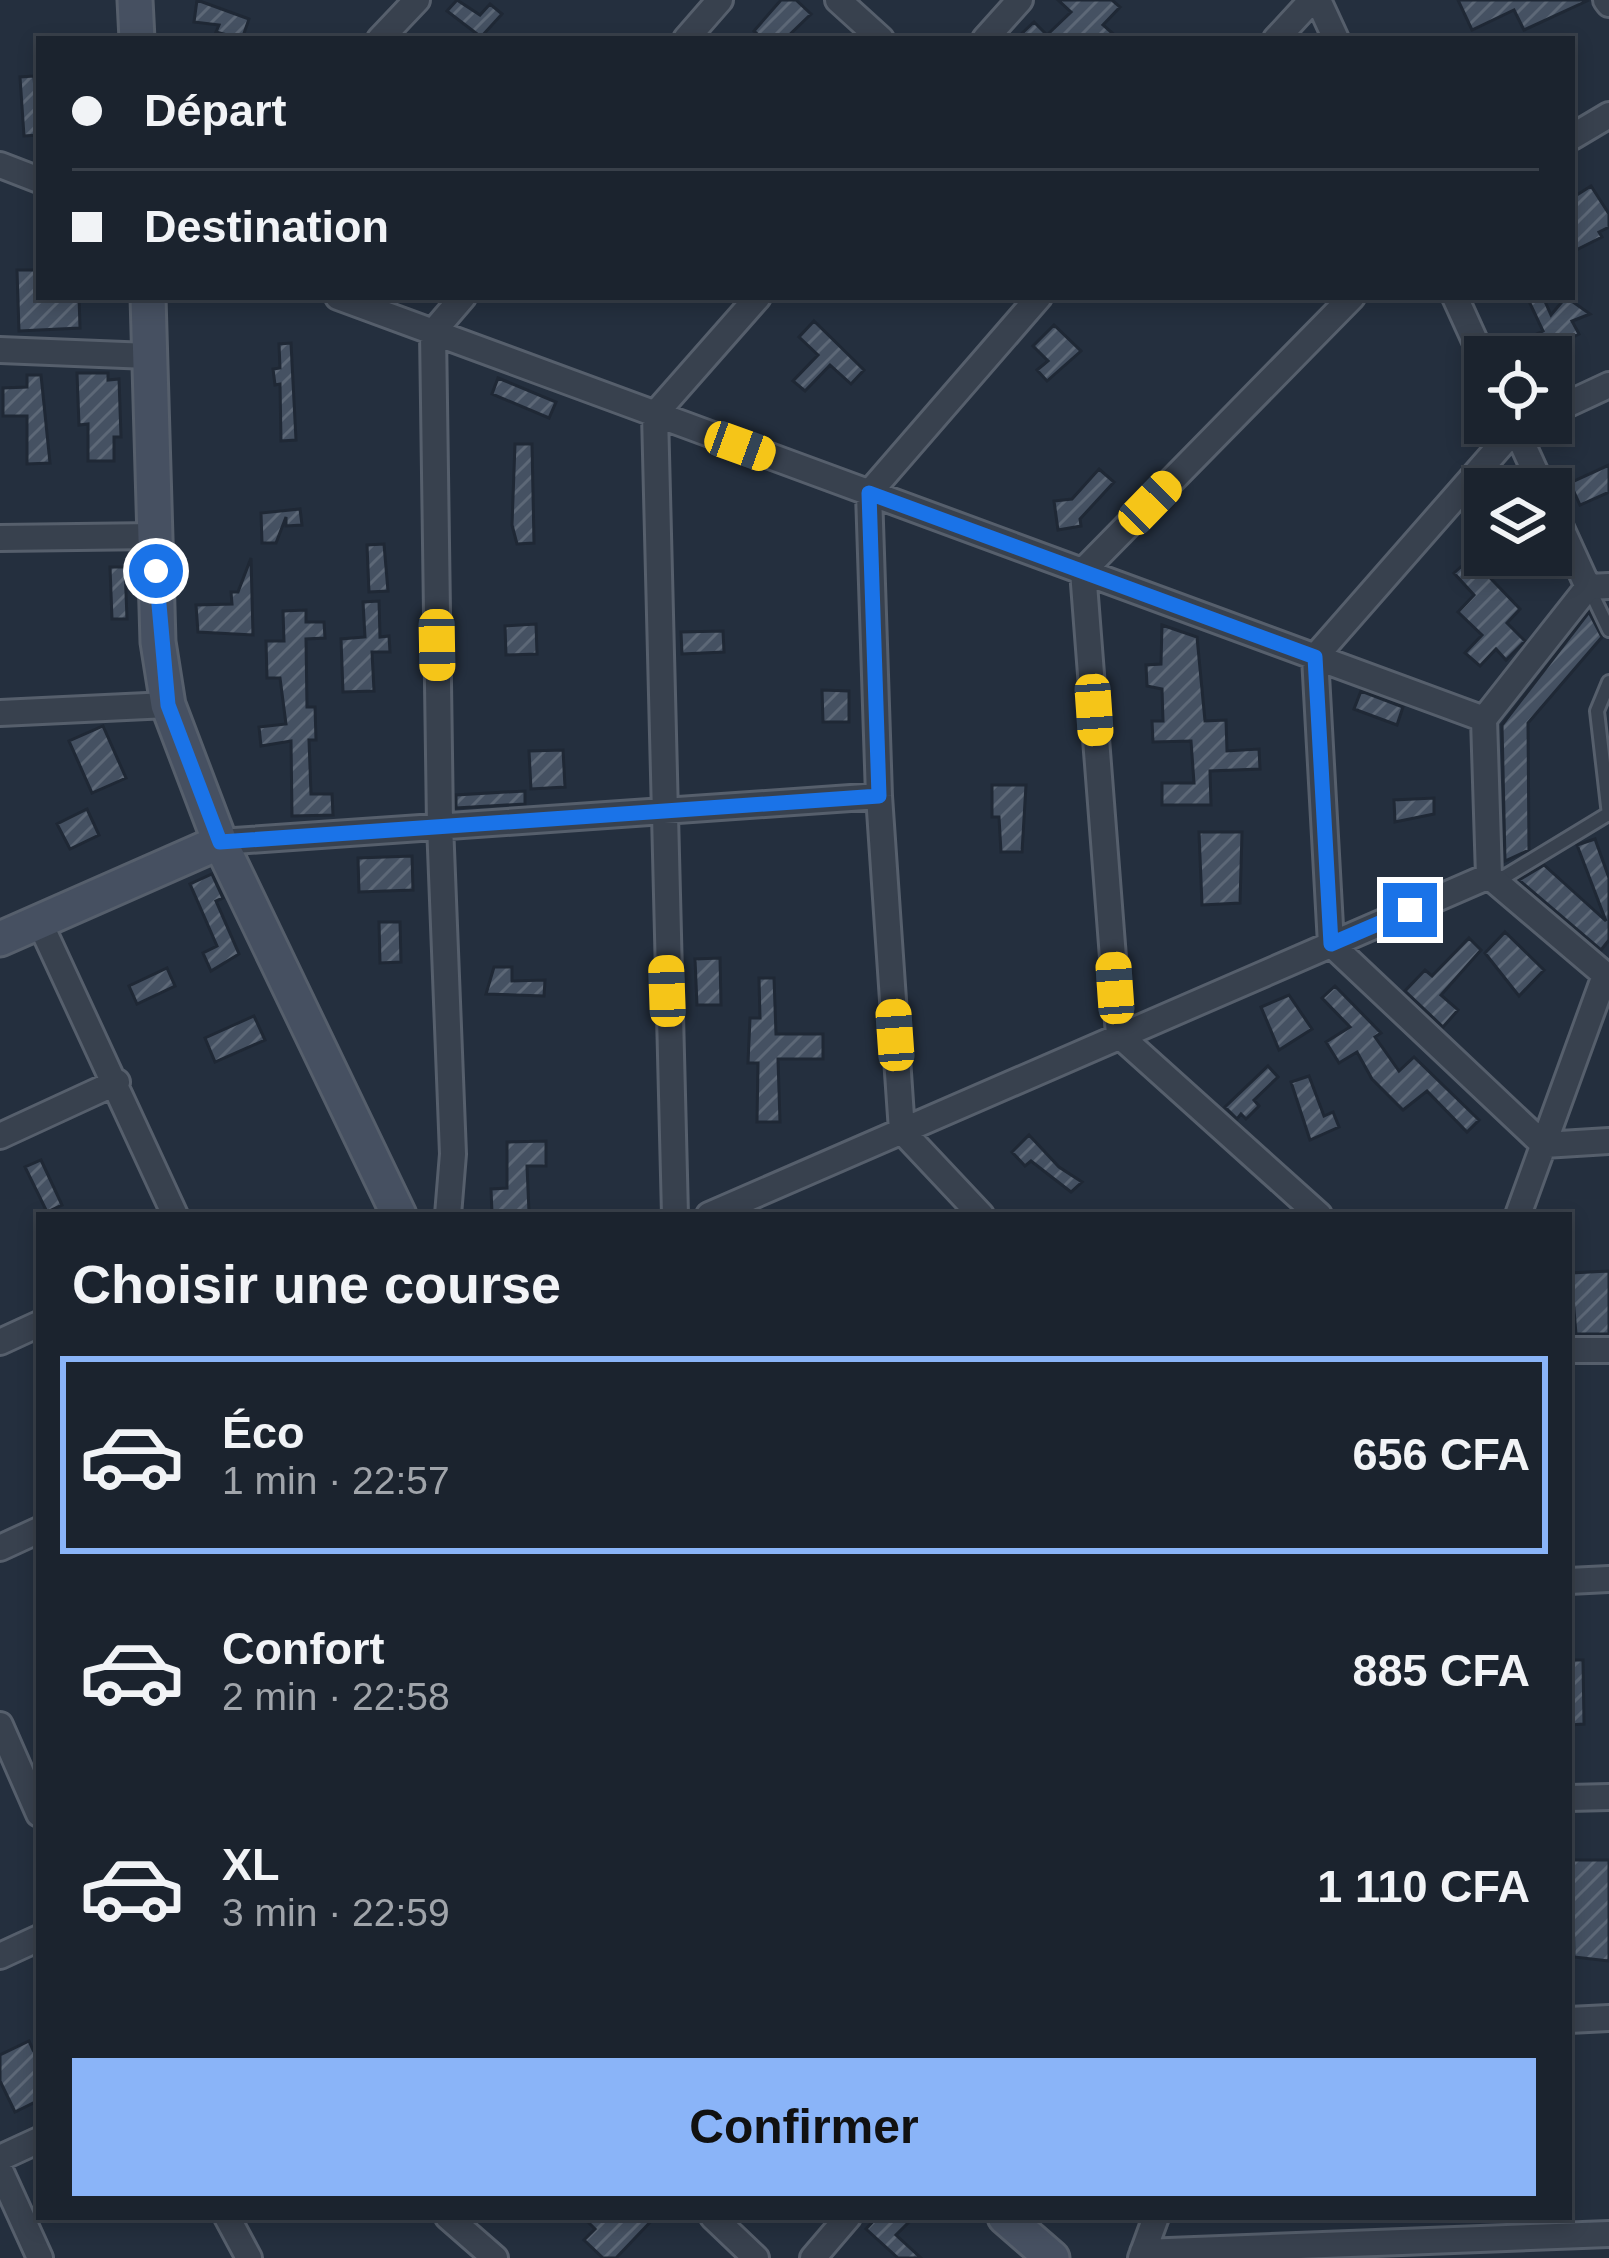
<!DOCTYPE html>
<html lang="fr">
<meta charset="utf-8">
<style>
body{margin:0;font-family:Helvetica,sans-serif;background:#242b36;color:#f1f3f6;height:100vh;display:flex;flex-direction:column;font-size:45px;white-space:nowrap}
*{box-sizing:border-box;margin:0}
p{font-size:39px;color:#a0a4aa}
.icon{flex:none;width:66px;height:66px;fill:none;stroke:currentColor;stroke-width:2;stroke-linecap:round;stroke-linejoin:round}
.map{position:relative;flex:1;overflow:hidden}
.drawer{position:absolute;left:36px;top:1212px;width:1536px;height:1008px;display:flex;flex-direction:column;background:#1b232e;border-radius:0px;box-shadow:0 6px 18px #0003,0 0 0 3px #39404a}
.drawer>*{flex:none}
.top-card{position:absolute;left:36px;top:36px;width:1539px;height:264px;border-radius:0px;box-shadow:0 6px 18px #0003,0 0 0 3px #39404a;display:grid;align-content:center;height:264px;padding:0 36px;background:#1b232e}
.tools{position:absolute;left:1464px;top:336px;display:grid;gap:24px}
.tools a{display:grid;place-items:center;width:108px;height:108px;border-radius:0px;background:#1b232e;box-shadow:0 6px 18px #0003,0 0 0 3px #39404a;font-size:60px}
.end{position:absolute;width:54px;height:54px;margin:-27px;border:15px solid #1a73e8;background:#fff;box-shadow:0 0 0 6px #fff}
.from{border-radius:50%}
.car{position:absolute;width:36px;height:72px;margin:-36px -18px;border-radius:15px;box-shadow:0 0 9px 3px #0007;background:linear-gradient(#f5c518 24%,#345 0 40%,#f5c518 0 76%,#345 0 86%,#f5c518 0)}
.top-card b{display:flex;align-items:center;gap:42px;height:114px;font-size:45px}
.top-card b+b{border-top:3px solid #39404a}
.top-card i{width:30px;height:30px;background:#f1f3f6}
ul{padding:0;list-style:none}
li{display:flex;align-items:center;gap:36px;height:198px;margin:0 24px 18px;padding:0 12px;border:6px solid transparent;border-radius:0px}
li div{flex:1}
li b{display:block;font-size:45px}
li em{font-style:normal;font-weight:800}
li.active{border-color:#8ab4f8}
li>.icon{width:108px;height:108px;stroke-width:1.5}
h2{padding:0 36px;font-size:54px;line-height:144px}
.primary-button{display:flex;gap:24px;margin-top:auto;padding:24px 36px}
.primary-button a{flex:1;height:138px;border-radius:0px;background:#8ab4f8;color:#111;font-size:48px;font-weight:800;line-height:138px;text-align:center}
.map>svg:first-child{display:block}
.building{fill:url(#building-hatch);stroke:#1f2835;stroke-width:3}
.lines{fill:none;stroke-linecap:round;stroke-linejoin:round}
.service-casing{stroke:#565f6c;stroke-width:18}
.minor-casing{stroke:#565f6c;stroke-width:30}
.secondary-casing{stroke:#565f6c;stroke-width:39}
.service{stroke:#38414e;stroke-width:12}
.minor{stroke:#38414e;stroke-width:24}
.secondary{stroke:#465061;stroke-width:33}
.route{stroke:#1a73e8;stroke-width:15}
</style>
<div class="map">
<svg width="1609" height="2258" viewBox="0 0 1609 2258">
<defs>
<pattern id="building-hatch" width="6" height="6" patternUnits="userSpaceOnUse" patternTransform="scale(3)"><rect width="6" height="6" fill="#455162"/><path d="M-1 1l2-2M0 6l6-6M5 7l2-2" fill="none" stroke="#5d6877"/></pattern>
</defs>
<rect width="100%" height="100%" fill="#242f3e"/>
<path class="building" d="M197,0L249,19L242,39L216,32L219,25L194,22Z
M457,0L480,15L490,4L502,14L481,37L447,11Z
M781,0H796L811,14L785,39H763L754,31Z
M1058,0H1112L1120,7L1103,25L1119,39H1016L1034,22L1047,35L1071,12Z
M1458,0H1589L1524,30L1514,10L1472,30Z
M34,76L38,135L24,136L20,77Z
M1591,186L1609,214V227L1599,232L1602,237L1572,252V198Z
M17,270H39V297H79L80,328L19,331Z
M1527,297H1543L1551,315L1566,297L1590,314L1572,321L1579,334L1562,342L1566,350L1551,357H1500L1498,352L1543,331Z
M814,321L864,370L851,384L830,365L805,391L793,381L818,355L799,337Z
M1054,325L1081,351L1047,381L1037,370L1048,361L1033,346Z
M291,343L296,440L281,441L280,384L275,385L273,369L280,368L279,344Z
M77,373H108V380L119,379L121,437H114V461H88V424L79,425Z
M27,375H41L50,463L27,464V416H3V388L27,387Z
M498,378L556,402L549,418L492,394Z
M515,444H532L534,543L517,544L512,525Z
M1609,465V492L1580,505L1570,483Z
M1099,469L1114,482L1080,519L1081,526L1058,530L1054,501L1072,499Z
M300,509L302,525L286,526V517L276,543H262L261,513Z
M384,544L388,591L369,592L367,545Z
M251,558L253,635L198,632L196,605L232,604L231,592H238Z
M1471,558L1520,609L1507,623L1525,641L1506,660L1496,649L1480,666L1465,653L1482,635L1458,612L1474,595L1454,573Z
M110,567H125L127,619H112Z
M379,601L380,637L389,636L390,652H372L374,691L343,692L341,639L365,637L363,602Z
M306,610V622H324L325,638L306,639L307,707H315L316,740H309L311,794H332L333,815L292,816L291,741L261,746L259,727L286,724L280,678H267L266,641H284L283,611Z
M1589,612L1602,637L1528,723L1529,850L1505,861L1502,725Z
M536,624L537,654L506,655L505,626Z
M1162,625L1197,637L1205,721L1226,720L1227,751L1259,749L1260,769L1210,771L1211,805H1162V783H1194L1191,741L1153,742L1152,721H1163L1162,689L1147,686L1146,665L1161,664Z
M723,631L724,652L682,654L681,632Z
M822,690L849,691V722H823Z
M1361,691L1403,707L1397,725L1354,709Z
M103,726L126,778L92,793L69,741Z
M563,750L565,787L531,789L529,751Z
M992,785H1026L1022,852H1001L999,817H992Z
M525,791V804L456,808V795Z
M1434,798V814L1395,822L1394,800Z
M87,809L99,835L70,849L57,824Z
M1199,832H1242L1240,903L1202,905Z
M1595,839L1609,878V940L1601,950L1519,880L1544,865L1606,921L1577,845Z
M412,856L413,890L359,892L358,858Z
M212,874L223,898L216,901L239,954L211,971L203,953L217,946L190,884Z
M379,922H400L401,962L380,963Z
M1505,932L1544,970L1519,996L1485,953Z
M1469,938L1481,950L1441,995L1458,1010L1443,1027L1405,991L1425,970L1432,976Z
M720,958L721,1005H697L695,959Z
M494,967H512V981L545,980L544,996L486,994Z
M167,968L175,986L137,1004L129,986Z
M759,978H774L776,1034H823V1059H778L780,1122H757L758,1063H748L750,1018H760Z
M1335,986L1381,1033L1375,1037L1399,1071L1414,1057L1479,1120L1467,1132L1427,1091L1403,1110L1372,1079L1357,1052L1339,1063L1326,1042L1350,1027L1322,998Z
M1289,995L1312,1029L1279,1050L1261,1007Z
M254,1016L265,1040L215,1062L205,1038Z
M1268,1066L1278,1077L1254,1100L1259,1106L1246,1119L1241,1114L1237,1119L1225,1107Z
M1309,1076L1324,1116L1333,1112L1339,1127L1310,1140L1291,1082Z
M1029,1135L1059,1167L1082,1182L1071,1192L1031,1161L1025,1166L1012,1152Z
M546,1141V1166H527L529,1212L492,1213L491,1189L507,1188V1142Z
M41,1160L62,1205L47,1212L25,1167Z
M1609,1271V1334H1576L1571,1273Z
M1569,1660H1583L1584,1724L1569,1725Z
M1572,1860H1609V1961L1574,1957Z
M29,2041L33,2050L39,2047V2100L15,2112L0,2081V2055Z
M583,2217H655L616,2258H603L584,2240L595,2229Z
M877,2217H914L896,2235L921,2258H898L866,2229Z"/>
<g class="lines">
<g class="service-casing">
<path id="service" d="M1589,588L1609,630
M1609,682L1597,711L1609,815
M1496,882L1608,814"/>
</g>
<g class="minor-casing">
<path id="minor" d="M838,0L881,39
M1318,0L1336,39
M1606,0L1609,4
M380,39L417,0
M686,39L720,0
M985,39L1020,0
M1276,39L1312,0
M1572,137L1609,115
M0,165L39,180
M338,297L1484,719
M1455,297L1485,363
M0,350L149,356
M1551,412L1609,385
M1513,423L1543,489
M1527,423L1515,429L1315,657L1331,944L1544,1145L1609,1141
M1551,506L1588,587
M0,538L155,536
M1609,586L1588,587L1484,719L1489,876L1609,978
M0,713L168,705
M220,842L879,796
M39,921L175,1215
M0,1136L117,1082
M448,1215L453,1154L440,824L433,332L463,297
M675,1215L655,414L758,297
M709,1215L1489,876
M981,1215L902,1131L879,796L869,493L1039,297
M1319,1215L1119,1035L1083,571L1352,297
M1518,1215L1604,978
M0,1342L39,1324
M1569,1350H1609
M0,1548L39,1530
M1569,1581L1609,1579
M0,1725L39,1814
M1569,1798L1609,1797
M0,1956L39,1938
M1569,2020L1609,2018
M0,2158L39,2140
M0,2170L40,2258
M227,2217L249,2258
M448,2217L495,2258
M713,2217L756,2258
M1143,2252L1609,2234
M813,2258L848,2217
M1141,2258L1156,2217"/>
</g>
<g class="secondary-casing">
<path id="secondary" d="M135,0L137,39
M148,297L158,642L168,705L220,842L399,1215
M0,939L220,842
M1005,2217L1052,2258"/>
</g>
<use href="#service" class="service"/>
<use href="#minor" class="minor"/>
<use href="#secondary" class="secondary"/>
</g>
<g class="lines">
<path class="route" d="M156,571L168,705L220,842L879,796L869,493L1315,657L1331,944L1410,910"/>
</g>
</svg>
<div class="tools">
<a><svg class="icon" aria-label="locate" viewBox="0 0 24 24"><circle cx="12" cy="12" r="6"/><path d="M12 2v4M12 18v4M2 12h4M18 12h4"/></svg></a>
<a><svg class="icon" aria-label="layers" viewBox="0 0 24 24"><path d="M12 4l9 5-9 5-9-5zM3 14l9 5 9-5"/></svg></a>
</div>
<i class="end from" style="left:156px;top:571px"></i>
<i class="end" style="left:1410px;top:910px"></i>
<i class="car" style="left:740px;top:446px;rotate:110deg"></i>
<i class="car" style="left:1150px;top:503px;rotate:44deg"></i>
<i class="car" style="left:437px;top:645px;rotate:179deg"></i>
<i class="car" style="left:1094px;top:710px;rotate:176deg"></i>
<i class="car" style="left:1115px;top:988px;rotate:356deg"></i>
<i class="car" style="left:667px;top:991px;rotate:358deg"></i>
<i class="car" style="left:895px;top:1035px;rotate:356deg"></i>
<div class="top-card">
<b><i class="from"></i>Départ</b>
<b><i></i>Destination</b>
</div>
<section class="drawer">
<h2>Choisir une course</h2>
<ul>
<li class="active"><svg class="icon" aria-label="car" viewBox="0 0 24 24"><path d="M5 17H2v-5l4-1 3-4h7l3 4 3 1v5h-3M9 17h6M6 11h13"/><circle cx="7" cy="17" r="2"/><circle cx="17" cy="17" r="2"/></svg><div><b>Éco</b><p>1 min · 22:57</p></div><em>656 CFA</em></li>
<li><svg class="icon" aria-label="car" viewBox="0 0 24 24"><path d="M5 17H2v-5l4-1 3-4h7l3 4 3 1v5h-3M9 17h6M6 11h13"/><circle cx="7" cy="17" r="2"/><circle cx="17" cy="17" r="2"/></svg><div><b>Confort</b><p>2 min · 22:58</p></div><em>885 CFA</em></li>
<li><svg class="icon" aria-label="car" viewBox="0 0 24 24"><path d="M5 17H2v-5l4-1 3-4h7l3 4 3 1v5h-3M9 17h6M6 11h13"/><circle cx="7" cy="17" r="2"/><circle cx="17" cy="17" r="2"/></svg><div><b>XL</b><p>3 min · 22:59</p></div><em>1 110 CFA</em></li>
</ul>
<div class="primary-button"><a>Confirmer</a></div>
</section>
</div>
